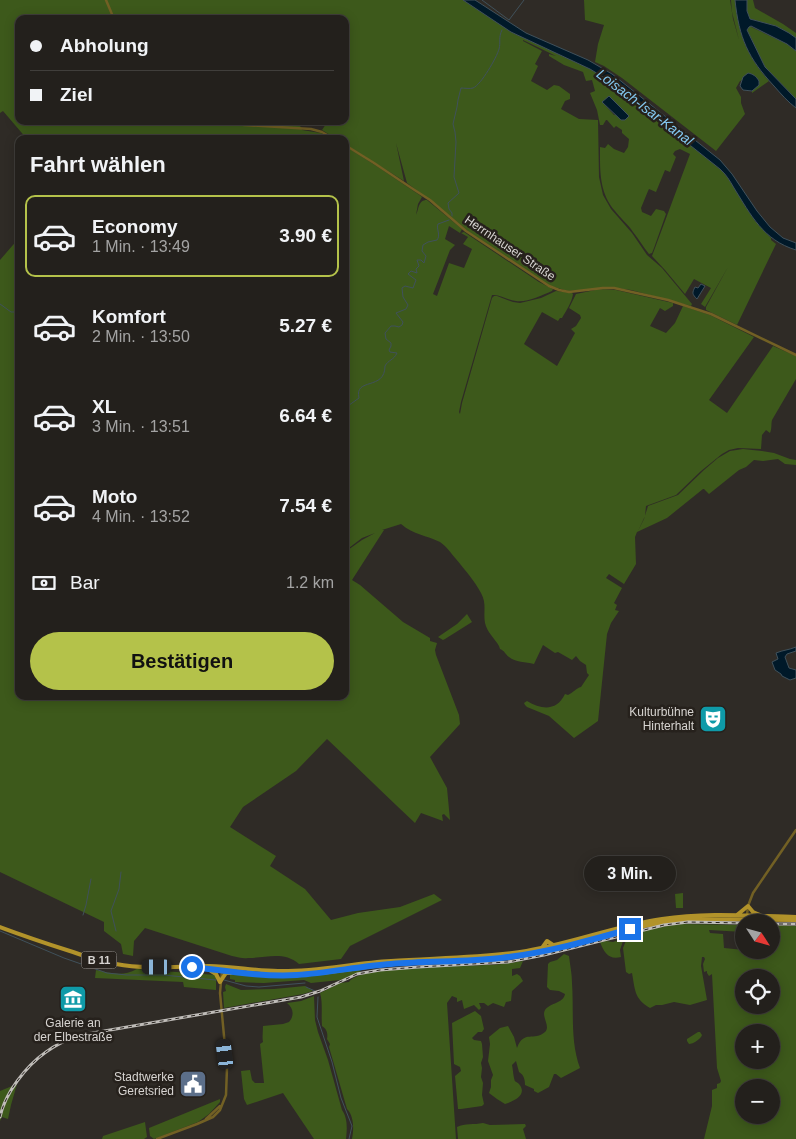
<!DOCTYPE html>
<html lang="de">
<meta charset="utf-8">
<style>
body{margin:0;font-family:Helvetica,sans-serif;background:#2b2825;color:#f1f3f6;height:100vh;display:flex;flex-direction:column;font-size:19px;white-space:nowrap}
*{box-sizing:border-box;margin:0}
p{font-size:16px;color:#a3a3a3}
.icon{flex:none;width:28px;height:28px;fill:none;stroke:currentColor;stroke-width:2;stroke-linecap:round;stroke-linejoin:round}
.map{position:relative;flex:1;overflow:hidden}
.sheet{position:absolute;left:15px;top:135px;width:334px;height:565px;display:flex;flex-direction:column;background:#23201c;border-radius:10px;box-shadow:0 2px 12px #0003,0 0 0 1px #403e3b}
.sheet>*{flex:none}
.banner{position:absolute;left:15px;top:15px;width:334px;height:110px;border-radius:10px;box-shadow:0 2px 12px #0003,0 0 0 1px #403e3b;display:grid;align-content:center;height:110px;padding:0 15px;background:#23201c}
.needle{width:32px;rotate:126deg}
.buttons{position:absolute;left:735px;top:914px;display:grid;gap:10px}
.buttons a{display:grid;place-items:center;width:45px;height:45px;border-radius:50%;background:#23201c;box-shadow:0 2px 12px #0003,0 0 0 1px #403e3b;font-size:25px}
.end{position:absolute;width:22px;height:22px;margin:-11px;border:6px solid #1a73e8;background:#fff;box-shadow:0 0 0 2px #fff}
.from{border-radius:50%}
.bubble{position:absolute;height:35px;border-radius:18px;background:#23201c;box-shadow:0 2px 12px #0003,0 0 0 1px #403e3b;font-size:16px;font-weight:800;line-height:35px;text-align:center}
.car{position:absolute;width:15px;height:30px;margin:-15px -8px;border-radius:6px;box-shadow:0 0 4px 1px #0007;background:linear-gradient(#222 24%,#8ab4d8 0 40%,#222 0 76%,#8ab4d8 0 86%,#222 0)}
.banner b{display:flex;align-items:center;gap:18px;height:48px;font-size:19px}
.banner b+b{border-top:1px solid #403e3b}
.banner i{width:12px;height:12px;background:#f1f3f6}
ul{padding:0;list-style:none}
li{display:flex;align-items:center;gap:15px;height:82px;margin:0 10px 8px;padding:0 5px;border:2px solid transparent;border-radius:10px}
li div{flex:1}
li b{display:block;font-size:19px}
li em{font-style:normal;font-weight:800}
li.active{border-color:#b4c24a}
li>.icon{width:45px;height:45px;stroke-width:1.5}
h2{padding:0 15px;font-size:22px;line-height:60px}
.pay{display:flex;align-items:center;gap:12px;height:55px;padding:0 15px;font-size:19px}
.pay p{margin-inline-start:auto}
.button{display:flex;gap:10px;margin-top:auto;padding:10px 15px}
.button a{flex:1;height:58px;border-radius:30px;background:#b4c24a;color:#111;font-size:20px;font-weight:800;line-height:58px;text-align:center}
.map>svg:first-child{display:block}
.green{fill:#3d591b;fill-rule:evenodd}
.water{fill:#001929;stroke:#40515b}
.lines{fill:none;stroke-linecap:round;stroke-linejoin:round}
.stream{stroke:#40515b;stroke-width:1}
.tertiary{stroke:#726024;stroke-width:2.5}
.primary{stroke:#b2932a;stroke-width:4}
.rail-casing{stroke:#bfbcb8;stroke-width:3}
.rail{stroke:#26211c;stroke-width:1;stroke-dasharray:4;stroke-linecap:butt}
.route{stroke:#1a73e8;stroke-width:6}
.labels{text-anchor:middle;stroke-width:5;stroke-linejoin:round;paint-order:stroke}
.shield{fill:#26211c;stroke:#a29e9b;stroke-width:1}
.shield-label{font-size:11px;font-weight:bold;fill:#d7d4d1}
.street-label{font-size:12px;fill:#d7d4d1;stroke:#26211c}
.poi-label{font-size:12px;fill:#d7d4d1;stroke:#26211c;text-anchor:end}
.water-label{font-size:14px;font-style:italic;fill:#84c9f2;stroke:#26211c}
</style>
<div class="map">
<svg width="796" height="1139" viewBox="0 0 796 1139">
<rect width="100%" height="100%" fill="#2f2b26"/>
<path class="green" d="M0,0H463L511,32L590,69L608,80L705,156L722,171L728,178L755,221L771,238V240L776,244L737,325L706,310V307L728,267L705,307L701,304L711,288L694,279L685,294L665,270L652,256L690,154L680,149L675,151L673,154L676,157L670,172L665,170L656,192L649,189L648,191L641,208L642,212L651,216L656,209L664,211L666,214L654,248L652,253L649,254C643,247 639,239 633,232C628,224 620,218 615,211C599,192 600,171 600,147L605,148L608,144L614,149L624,153L628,147L629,139L622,133V130L616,126L614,128L607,120H606L603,125H600L597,110L590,93L595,91L592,80L586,81L583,72L564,65L549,56V54L556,56L523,40V41L542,51L535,64L538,66L531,81L547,90L554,85L559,86L570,94V99L565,101L561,109L579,119L598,120L599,177L603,195L611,209L632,233L647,255L662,268L692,304L691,306L631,290L616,288L568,291L550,286L469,232L439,207L407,183L396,143L404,181L345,144V139H336L322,130L328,121H345V90L350,78L345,76V19H19V121H296V123L301,127L302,130L321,133L332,139H27L3,111L0,113ZM602,102L618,105L629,116L614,115Z
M584,0H730L733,19L739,40L732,12L731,0H735C740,36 745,53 769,81L752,93V91L756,87L743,77V80L740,81L736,88L741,97V103L745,114L716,151L622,78L604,66L595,62L598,44L604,25L585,20Z
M747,0H753L755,8L783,24L796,33V38L789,33L776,26L750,19L747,11Z
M749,26L787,44L796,51V99L765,67L747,30Z
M345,146L378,167L421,196L422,197L418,204L416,215C419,209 418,200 427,200L462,229L460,233L449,226L445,239L455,245L450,250L433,294L437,296L449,263L464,268L472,249L463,244L468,237L461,233L464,232L539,282L553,289L552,291C543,295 526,303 516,301C507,300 500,294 492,295L461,402L459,412L460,414L462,403L492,298L494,296H497L513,302L520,303L541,298L556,291L572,293L573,294C572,302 566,311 562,318H560L558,321L542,312L524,344L557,366L575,333L571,329L576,326L581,318L580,315L569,308L576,294L600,289L616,290L673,303V306L665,311L660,308L650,326L666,333L675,323L683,306L710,315L754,337L709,400L727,413L773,346L796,356V379L772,420C771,424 772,429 770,433L766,430L762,435L761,449L738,448L729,450L722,454L701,471L676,495L646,506L645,516L638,531L644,519L648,506L678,495L704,470L718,458L730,451L743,449L762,451L774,453L790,459L796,460V465L785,464L778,459L763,461L754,460L746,467L739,470L709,494L704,489H703L667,518L637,532L635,537L636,564L624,584L609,574L606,578L622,588L614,603L617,605L615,610L619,611L611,623L607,634L598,721L574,738L549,716L527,707L525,705L524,703L527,701C542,710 557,711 565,694L568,695C573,693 576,688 581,687L589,675L587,673L586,665L580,661L576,656L572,660L558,652L555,653L543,645L534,664C526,662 515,662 509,657C505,654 505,651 500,649L499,646C495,639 487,632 485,623C483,612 487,604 481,593C474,580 465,570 456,559C451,553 446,546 440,542C426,535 414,535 401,524L382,530H384L352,580L360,585L403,622L430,638V641L437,643L435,650L436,655L459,715L460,724L430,757L447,788L450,820L444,814L442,815L443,821L421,813L415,823C385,795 356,766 327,739L296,771L243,807L230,827L276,856L270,866L305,889L331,920L358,913L400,907L434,894L442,900L350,946L341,959L299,964C284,951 266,958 248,958C243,959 238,957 232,956L145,928L134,941L133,956L123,954L121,944L104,931V922L0,872V260L19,238V696H345V552L362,540L375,533L362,538L345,551Z
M467,614L472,622L445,639L443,640L438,637L457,624Z
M683,893V908H676L675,894Z
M682,924L744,925V932L709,930L710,933L723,934L724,948L744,950H771V925L796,926V1139H704L712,1106V1090L717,1088V1084L720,1083L721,1081L717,1068L712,974L709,976L707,973V971L704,972L703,964L705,959L704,957H702L701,966L707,1000L690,1005L674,1002L662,1005H656L650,1008C634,999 635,989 632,973L629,974L626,972L623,948L627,938C632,937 633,934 637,932C652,928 667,926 682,924ZM744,978H771V1005H744ZM771,1032V1060H744V1032ZM744,1088H771V1115H744Z
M624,938L620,950L621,957C609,960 604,953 600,942L606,941L613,942Z
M564,954L569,956C570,965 572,974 572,983C574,1011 570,1041 580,1068L561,1078L556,1074H554L549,1087L538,1093L534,1091V1089L525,1085C525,1080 524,1075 519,1072L516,1061L512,1065C513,1069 513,1074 514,1078C515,1083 516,1081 519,1084C528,1095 514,1101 505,1104L497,1099L489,1093L491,1087V1080L493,1075L488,1061L490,1044L489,1037L500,1028L508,1026L514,1037L517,1048C524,1029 534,1042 545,1032C551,1026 541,1017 545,1010C551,1002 563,1004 565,994L559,991L550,990L547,987L548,964L550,962L557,960Z
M523,961L520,968L512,969V976L517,974L520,976L523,981L512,991L511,1001L506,1002L504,1007L493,1003L488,1006L484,1003H479L481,1008L479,1010L474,1005L464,1009L462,1000L457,1002V998L452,996L447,1003L456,1139H352C354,1129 354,1116 347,1109L329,1047L330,1044L327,1039C328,1034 327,1029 322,1026C321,1015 323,1003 320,993L340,983L349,982C360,965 462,967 485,965C497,965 510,963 523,961Z
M361,968L360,973L340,980L311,983L304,980L264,983L235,982V980L230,979V975L234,974L274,977L315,974Z
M137,969L216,975V990L184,987L183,982L95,978L96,970C111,973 122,977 137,969Z
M226,984L241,990L274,989L305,986L313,991L303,994L224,1008L223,992L226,991L225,987Z
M314,996L315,1020L318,1032L328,1060L342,1110C348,1118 347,1130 346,1139H314L283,1093L247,1105L244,1099L241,1071L250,1070L252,1080L255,1083H264L260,1044L263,1042C262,1037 263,1031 263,1026L283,1024L289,1022C295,1015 293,1008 287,1003L301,1001Z
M475,1011L481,1016L484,1029L482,1032H478L472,1038L474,1040L481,1041L482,1044L483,1057L481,1063L482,1068L481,1077L483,1083L482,1095L484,1104L482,1106L461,1109H458L455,1076L461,1071L460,1067L454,1064L452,1023Z
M698,1032H700L702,1035C701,1039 693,1044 689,1044L687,1041V1039Z
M17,1084L11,1105L8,1119L2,1117L0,1121V1091Z
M220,1099V1102L209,1114L198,1122L154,1139L150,1136L149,1128Z
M145,1122L147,1137L144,1139H102L103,1136Z
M483,1123L490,1125L525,1124L526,1126L523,1129L526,1139H458L457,1127C465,1123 474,1125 483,1123Z"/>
<path class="water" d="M463,0H475L526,33L588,60L612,74L720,160L732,174L757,211L770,227L783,238L796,243V250C763,240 751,215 734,188C730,181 726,174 720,169L608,80L590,69L511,32Z
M735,0H747V11L750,19L776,26L789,33L796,38V51L787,44L751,26L749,27L747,30L765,67L796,99V108C788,102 781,94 774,86C748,58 739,38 735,0Z
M748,73C753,74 756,76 759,81V85L752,91L743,90L740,86L743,77Z
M609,96L629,116L625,120H621L602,102Z
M701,284L705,286L697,299C692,294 692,293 695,287L698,288Z
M796,647V651L787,654L785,657L789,668L796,670V678L790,680L782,676L781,674L775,670L772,662L778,659L776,653C783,650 789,650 796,647Z"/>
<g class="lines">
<path class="stream" d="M482,0L509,20L524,0
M452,216V213L449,209L448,203L459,193L454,177L456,142L455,132L453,124L457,107L458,100L461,88C464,88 470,89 473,88C481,85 497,57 499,49C501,42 498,38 502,30
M0,304L11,312H19
M345,408L359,398C354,377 385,391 385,366C388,360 394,360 397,353L390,352L389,350L391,346V343L386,339L385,333L391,326H395L399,327L402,325L403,322L396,313L406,309L408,305L403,297L402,288L405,286L413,288L416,280L408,274L411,271L417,273L416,269L419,266L417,260H421L424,263L426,256L422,251L423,245L428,242L437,240C441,235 436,229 438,224L449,220
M345,436L348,440L345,446
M345,513L350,519L349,522V528H348L345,526
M83,915L86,905L91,879
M0,931L64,958L107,973L127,975H163L216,980
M116,931L111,911L119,889L121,872
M224,980L246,986L259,987L305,983
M306,987L315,991
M318,997L317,1017L332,1062L341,1098L352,1126L349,1139"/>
<path class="tertiary" d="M106,0L114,19
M219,121L244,125L311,129L322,132L334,139
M345,145L374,163L413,189L430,200L466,231L549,286L559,290L569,292L603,288H614L668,300L711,314L796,355
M747,915L748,906L753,893L796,830
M206,1119L220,1106
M157,1139L197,1124L213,1117L220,1110L226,1095L227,1068L220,993L222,971"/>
<path class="primary" d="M737,915L748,906L753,912L760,915
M0,927C24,936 48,944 73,952C87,957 101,962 116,964C147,970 178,966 209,966C232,966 255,971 278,971C316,972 353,963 391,961C434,958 477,958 520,952C568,945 614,926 662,919C706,912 752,916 796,917
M542,948L547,941L553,945
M201,968L254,974L283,975L322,973L390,964L479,960L523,955L543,951L639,927L673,921L691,919L796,920
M211,971L216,974L220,982
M220,982L226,973H231"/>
<g class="rail-casing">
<path id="rail" d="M771,924H796
M0,1117C5,1093 26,1066 46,1052C57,1044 68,1039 81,1035L301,997L320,991L357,974L380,970L418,967L508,962L544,955L664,925L688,922L744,923"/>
</g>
<use href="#rail" class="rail"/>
</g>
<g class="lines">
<path class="route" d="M192,967C227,971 262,977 297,975C329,973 360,966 391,964C428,961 465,962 501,958C545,953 588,941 630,929"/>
</g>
<defs>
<g id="theatre-square" transform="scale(1.4375)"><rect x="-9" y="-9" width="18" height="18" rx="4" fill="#0f9aa8" stroke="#26211c"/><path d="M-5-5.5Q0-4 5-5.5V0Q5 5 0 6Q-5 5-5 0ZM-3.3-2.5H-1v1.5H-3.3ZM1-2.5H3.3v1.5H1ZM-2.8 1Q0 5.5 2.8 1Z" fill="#fff"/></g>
<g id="museum-square" transform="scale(1.4375)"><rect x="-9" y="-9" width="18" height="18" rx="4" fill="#0f9aa8" stroke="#26211c"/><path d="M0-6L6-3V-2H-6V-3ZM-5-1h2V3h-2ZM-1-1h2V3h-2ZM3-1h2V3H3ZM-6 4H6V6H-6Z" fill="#fff"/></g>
<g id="civic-square" transform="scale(1.4375)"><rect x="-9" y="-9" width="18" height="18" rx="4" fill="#5c6f8a" stroke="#26211c"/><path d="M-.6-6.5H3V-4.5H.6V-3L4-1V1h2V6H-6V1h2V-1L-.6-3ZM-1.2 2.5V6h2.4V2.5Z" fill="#fff"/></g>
</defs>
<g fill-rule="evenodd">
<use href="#theatre-square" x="713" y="719"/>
<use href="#museum-square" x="73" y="999"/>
<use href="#civic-square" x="193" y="1084"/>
</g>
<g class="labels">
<rect class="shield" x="81.5" y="951.5" width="35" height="17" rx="4"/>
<g class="shield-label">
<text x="99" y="964">B 11</text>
</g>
<g class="street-label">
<text transform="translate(510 248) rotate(34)" y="4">Herrnhauser Straße</text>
</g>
<g class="poi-label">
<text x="694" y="716">Kulturbühne<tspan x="694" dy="14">Hinterhalt</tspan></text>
<text x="73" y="1027" text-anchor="middle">Galerie an<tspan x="73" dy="14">der Elbestraße</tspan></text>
<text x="174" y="1081">Stadtwerke<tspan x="174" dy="14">Geretsried</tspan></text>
</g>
<g class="water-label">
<text transform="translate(645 107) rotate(37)" y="5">Loisach-Isar-Kanal</text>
</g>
</g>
</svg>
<div class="buttons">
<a><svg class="needle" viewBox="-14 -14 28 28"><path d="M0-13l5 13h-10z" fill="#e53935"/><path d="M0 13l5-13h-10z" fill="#a3a3a3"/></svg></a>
<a><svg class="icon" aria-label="locate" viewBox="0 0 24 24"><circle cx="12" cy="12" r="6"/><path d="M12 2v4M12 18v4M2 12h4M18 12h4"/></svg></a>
<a>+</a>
<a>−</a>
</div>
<i class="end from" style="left:192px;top:967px"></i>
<i class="end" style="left:630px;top:929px"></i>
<div class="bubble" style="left:584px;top:856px;width:92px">3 Min.</div>
<i class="car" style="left:157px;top:967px;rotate:270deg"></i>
<i class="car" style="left:225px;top:1054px;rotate:353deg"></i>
<div class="banner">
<b><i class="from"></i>Abholung</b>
<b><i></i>Ziel</b>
</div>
<section class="sheet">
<h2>Fahrt wählen</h2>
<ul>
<li class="active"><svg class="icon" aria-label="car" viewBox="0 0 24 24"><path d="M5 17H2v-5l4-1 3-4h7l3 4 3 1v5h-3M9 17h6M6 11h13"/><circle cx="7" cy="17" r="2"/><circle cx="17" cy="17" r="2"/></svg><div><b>Economy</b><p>1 Min. · 13:49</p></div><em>3.90 €</em></li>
<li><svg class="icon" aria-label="car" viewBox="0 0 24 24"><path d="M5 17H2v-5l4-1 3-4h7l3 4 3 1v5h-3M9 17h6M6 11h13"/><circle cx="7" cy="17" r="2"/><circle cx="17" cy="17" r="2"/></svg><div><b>Komfort</b><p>2 Min. · 13:50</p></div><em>5.27 €</em></li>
<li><svg class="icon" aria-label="car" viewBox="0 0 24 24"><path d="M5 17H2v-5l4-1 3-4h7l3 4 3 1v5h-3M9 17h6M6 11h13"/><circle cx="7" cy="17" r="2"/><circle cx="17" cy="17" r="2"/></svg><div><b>XL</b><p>3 Min. · 13:51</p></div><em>6.64 €</em></li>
<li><svg class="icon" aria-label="car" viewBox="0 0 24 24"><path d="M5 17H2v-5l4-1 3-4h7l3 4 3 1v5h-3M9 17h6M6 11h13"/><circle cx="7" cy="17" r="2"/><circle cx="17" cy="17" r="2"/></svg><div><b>Moto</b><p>4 Min. · 13:52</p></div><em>7.54 €</em></li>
</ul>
<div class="pay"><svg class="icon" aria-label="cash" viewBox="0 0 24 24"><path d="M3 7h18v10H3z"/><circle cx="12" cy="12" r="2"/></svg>Bar<p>1.2 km</p></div>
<div class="button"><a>Bestätigen</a></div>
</section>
</div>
